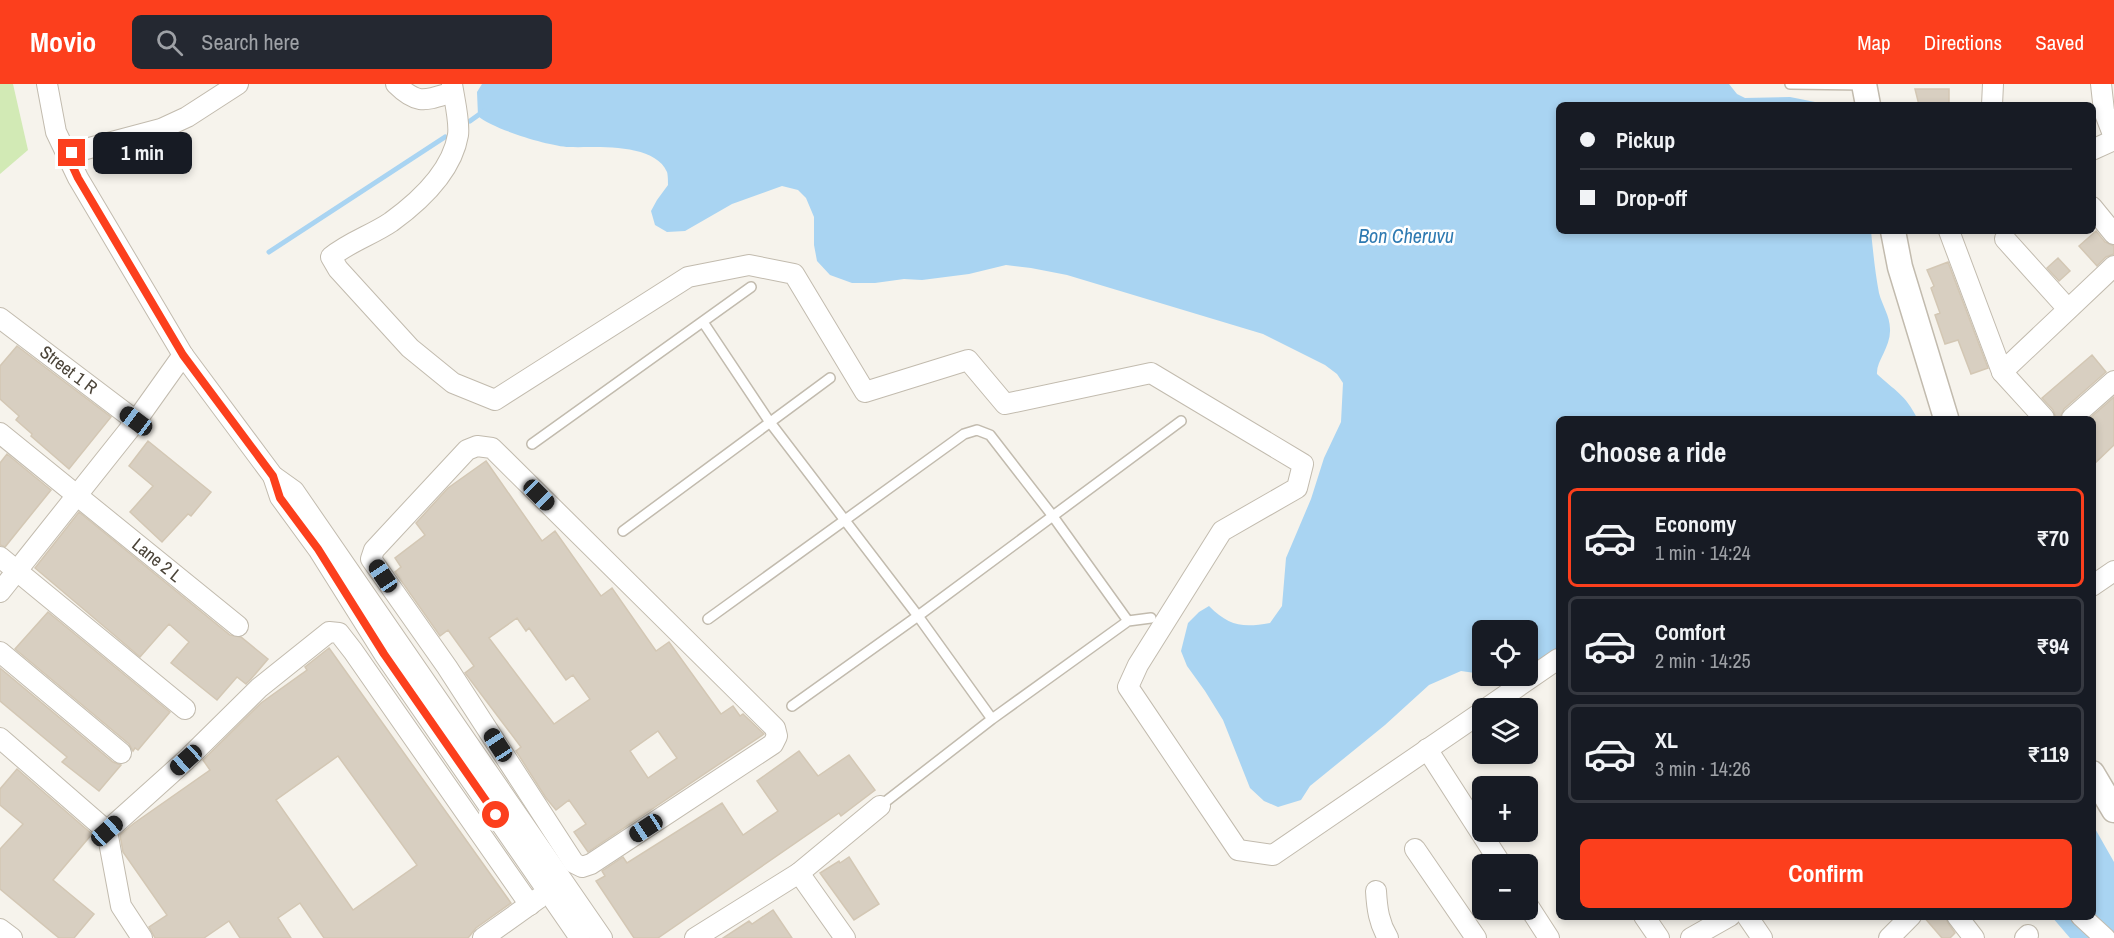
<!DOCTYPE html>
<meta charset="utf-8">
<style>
body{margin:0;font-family:"Archivo Narrow",sans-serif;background:#242831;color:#f1f3f6;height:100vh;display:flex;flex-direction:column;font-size:22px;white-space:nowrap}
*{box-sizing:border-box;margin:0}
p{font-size:20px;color:#9ea1a6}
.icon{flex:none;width:33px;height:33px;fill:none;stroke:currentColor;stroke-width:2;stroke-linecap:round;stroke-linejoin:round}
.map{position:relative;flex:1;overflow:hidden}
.sheet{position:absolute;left:1556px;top:332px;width:540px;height:504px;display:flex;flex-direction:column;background:#171b24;border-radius:9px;box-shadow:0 3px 9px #0003}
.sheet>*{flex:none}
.hud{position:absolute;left:1556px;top:18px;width:540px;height:132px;border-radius:9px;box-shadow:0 3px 9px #0003;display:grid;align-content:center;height:132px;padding:0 24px;background:#171b24}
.buttons{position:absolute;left:1472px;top:536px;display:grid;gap:12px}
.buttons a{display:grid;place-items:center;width:66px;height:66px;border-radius:9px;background:#171b24;box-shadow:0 3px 9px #0003;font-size:30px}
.end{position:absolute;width:27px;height:27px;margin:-14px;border:8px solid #fc3f1d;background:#fff;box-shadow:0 0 0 3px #fff}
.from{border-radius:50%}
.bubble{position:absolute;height:42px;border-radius:9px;background:#171b24;box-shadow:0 3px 9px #0003;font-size:20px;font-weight:800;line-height:42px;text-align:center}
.car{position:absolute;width:18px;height:36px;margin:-18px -9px;border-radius:8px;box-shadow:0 0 4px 2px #0007;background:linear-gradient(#222 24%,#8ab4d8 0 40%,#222 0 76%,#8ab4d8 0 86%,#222 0)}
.hud b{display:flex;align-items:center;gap:21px;height:57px;font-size:22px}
.hud b+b{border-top:2px solid #363941}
.hud i{width:15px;height:15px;background:#f1f3f6}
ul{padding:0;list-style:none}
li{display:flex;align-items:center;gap:18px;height:99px;margin:0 12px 9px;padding:0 12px;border:3px solid #363941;border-radius:9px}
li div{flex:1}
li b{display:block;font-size:22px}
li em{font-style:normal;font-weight:800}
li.current{border-color:#fc3f1d}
li>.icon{width:54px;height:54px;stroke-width:1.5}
h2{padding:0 24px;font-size:27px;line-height:72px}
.primary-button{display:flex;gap:12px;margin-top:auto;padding:12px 24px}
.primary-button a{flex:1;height:69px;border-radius:9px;background:#fc3f1d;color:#fff;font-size:24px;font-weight:800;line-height:69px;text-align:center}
header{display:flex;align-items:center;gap:36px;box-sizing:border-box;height:84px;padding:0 30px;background:#fc3f1d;color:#fff}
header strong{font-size:28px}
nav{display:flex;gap:33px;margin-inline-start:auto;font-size:21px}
.search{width:420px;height:54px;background:#242831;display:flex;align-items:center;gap:15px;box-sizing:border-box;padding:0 21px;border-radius:9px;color:#9ea1a6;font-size:22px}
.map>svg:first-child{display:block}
.green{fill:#d2eab5}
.water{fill:#a9d4f2}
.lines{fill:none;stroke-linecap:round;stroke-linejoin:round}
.stream{stroke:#a9d4f2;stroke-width:5}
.building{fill:#d8cfc1;stroke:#d3c7b4;stroke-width:1.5;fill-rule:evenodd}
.service-casing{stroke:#c2bbae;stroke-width:12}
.minor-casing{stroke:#c2bbae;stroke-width:22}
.tertiary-casing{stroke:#c2bbae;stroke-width:27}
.service{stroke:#fff;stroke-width:9}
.minor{stroke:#fff;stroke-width:20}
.tertiary{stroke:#fff;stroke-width:24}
.route{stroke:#fc3f1d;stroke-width:8}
.labels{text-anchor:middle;stroke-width:5;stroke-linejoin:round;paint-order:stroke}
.street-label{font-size:18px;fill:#4b4439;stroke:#fff}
.water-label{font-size:20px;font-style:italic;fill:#2e7ab2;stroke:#fff}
</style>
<header>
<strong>Movio</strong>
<div class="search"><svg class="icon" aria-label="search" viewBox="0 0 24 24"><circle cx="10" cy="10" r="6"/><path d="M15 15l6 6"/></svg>Search here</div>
<nav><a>Map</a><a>Directions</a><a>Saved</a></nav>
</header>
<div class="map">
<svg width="2114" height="854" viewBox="0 0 2114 854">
<rect width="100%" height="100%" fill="#f6f3ec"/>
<path class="green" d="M0,0H13L28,66L0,90Z"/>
<path class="water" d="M482,0H1729L1737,10L1745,14L1790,13L1830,21H1558V147H1871C1873,167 1875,188 1879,209C1882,221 1890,232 1890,245C1891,263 1876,277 1877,290C1895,307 1905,310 1917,334H1558V586L1524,593L1500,591H1527V546H1482V590L1461,587L1429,601L1385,641L1310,702L1301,716L1278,723L1264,717L1250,704L1223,636L1205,607L1187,582L1181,567L1188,539L1199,528L1209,522C1229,542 1242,544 1270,539L1282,522L1286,474L1311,415L1324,374L1341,338L1343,299L1337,290L1325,281L1263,250L1067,191L1031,184L1006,181L969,190L922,196L904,195L875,199H852L830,191L817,177L814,161V133L806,114L798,106L782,102L732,120L685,147L667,148L655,141L651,127L657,116L668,101C668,98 668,91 667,88C654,58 594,64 569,63C549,62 492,45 478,32L477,8Z
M2093,741L2114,778V854H2070L2052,833L2092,832Z"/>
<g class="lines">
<path class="stream" d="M470,37L484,27
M269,168L445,53"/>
</g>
<path class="building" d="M1915,5H1949V21H1919Z
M2096,147L2105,158L2114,162V170L2106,173L2097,182L2079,162Z
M2058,174L2070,187L2059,197L2047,184Z
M1948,178L1988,284L1971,290L1958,256L1945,260L1935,231L1940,229L1931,204L1934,202L1927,186Z
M17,262L111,333L69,385L31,352L32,350L16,336L19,332L0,315V282Z
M2092,271L2106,288L2064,325L2060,334H2056L2053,326L2042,314Z
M2114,313V361L2092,382V334H2090Z
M148,357L211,408L191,432L188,430L162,458L130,428L153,402L129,382Z
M7,370L51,406L5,463L0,461V379Z
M486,377L542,457L555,447L601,512L612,504L656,567L669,558L721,630L733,622L740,632L743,630L764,650L588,768L574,748L586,740L569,716L556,726L546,714L516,667L521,663L465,589L474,582L448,546L440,552L395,488L401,483L395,474L425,451L416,439L448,404ZM517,534L526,547L529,544L566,596L573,591L590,615L554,640L489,554ZM658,647L677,674L648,694L630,667Z
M79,428L230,551L241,553L268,575L251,595L246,600L237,593L217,616L171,579L189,558L169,540L140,573L35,484Z
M48,528L170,628L138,666L135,664L133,667L129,660L15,565Z
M329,564L511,819L476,844L468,854H324L300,819L278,834L291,854H240L229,837L204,854H155L149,843L167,831L123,768L120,751L133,740L210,686L203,676L261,619L307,586L305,583ZM338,672L417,781L353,826L276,716Z
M0,584L113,678L121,681L99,707L62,678L67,673L0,617Z
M799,667L818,692L849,671L875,706L841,732L839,729L658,854H634L596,797L605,792L602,787L623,773L627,779L722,719L743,751L778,727L757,697Z
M17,685L92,750L53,796L94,830L74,854H59L0,805V765L23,740L0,721V705Z
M849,773L879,820L854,836L820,789L839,777L840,779Z
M773,826L792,854H723L749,837L752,840Z
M1923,832H1945L1948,839L1955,849L1950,854H1942Z"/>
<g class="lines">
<g class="service-casing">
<path id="service" d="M1790,0L1864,1
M703,238L769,337L918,532L992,635
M532,360L751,203
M623,447L830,294
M708,535L964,350L977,346L990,351L1052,431L1128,537
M792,622L918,532L1181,337
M880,722L992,635L1128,537L1151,534"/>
</g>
<g class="minor-casing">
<g id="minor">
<path d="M47,0L56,48L78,94L183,271L273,392L294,407L602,854"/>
<path d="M396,0C418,22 426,16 453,8"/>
<path d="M452,0C454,14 460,38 458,51C452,87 420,117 391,138C372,151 349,158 331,173L338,185L410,264L453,299L495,316L688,193L749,181L794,190L865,308L968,276L1005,320L1151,289L1303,380L1297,404L1222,447L1138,581L1128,603L1238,766L1273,771L1482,628"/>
<path d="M2101,0L2104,27L2114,53"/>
<path d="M1992,21L1993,0"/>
<path d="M2092,66L2114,56"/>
<path d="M67,70L161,45L187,33L238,0"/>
<path d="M2092,123L2114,150"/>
<path d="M1949,147L2002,288L2044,334"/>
<path d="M2005,155L2068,225"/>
<path id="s1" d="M0,234L136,337"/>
<path d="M2002,288L2114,182"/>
<path d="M2072,334L2114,297"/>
<path id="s2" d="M0,349L238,542"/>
<path d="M477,362L492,364L775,644L777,652L773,660L591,780L582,783L574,779L447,583L371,475L374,466L467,366Z"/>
<path d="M273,392L280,413L318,465L384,570L580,854"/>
<path d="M0,473L185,625"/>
<path d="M2092,502L2114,487"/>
<path d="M0,508L136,337L183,271"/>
<path d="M0,568L121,669"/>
<path d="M1487,624L1558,575"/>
<path d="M0,654L107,747"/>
<path d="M1427,665L1501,780"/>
<path d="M1415,765L1476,854"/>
<path d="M799,789L845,854"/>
<path d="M1376,807C1377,825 1379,839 1388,854"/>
<path d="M1527,820L1549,854"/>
<path d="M1644,832L1659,854"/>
<path d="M1747,832L1762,854"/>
<path d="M1957,832L1974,854"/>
<path d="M2081,832L2105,854"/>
<path d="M0,845L12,854"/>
<path d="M142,854L121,822L107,747L186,676L259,604L329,548L339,549L353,567L530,821"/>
<path d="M483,854L539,814"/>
<path d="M695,854L799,789L880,722"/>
<path d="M1691,854L1730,832"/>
<path d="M1889,854L1911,832"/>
<path d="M2025,854L2028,851"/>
</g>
</g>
<g class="tertiary-casing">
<path id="tertiary" d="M1864,0L1868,21
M1893,147L1900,183L1946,334
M2092,689L2114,726"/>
</g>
<use href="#service" class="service"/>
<use href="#minor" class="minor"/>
<use href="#tertiary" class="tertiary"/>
</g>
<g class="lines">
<path class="route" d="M72,69L67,70L78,94L183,271L273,392L280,414L318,465L384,570L496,731"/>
</g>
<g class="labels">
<g class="street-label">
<text dy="6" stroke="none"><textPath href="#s1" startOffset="86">Street 1 R</textPath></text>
<text dy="6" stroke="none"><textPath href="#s2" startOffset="202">Lane 2 L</textPath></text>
</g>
<g class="water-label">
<text x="1406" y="159">Bon Cheruvu</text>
</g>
</g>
</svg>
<div class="buttons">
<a><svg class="icon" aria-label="locate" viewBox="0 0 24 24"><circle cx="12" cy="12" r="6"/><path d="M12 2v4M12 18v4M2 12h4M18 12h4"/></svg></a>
<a><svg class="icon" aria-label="layers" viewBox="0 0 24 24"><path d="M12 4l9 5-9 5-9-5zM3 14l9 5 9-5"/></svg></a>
<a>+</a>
<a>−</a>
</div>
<i class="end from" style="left:496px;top:731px"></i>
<i class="end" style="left:72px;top:69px"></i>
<div class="bubble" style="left:93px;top:48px;width:99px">1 min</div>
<i class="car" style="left:136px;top:337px;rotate:307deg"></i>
<i class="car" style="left:539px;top:411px;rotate:135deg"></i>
<i class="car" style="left:383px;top:492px;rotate:326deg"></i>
<i class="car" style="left:498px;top:661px;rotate:327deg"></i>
<i class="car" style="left:186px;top:676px;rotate:228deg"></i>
<i class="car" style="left:646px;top:744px;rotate:237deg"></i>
<i class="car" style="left:107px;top:747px;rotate:48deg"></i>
<div class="hud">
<b><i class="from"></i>Pickup</b>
<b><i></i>Drop-off</b>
</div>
<section class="sheet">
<h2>Choose a ride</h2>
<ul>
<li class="current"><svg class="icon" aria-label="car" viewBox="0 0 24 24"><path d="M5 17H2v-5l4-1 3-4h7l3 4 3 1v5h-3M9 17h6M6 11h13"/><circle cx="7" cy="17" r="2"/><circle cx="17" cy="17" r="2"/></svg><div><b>Economy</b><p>1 min · 14:24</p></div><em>₹70</em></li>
<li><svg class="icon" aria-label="car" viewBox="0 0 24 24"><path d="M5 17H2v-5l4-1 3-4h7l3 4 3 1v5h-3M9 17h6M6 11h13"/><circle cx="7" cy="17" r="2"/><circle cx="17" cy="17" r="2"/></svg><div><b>Comfort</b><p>2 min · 14:25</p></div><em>₹94</em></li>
<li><svg class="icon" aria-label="car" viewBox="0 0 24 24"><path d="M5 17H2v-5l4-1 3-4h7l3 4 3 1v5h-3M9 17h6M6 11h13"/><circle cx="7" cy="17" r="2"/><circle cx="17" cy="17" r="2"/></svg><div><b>XL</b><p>3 min · 14:26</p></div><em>₹119</em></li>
</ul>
<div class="primary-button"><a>Confirm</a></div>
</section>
</div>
